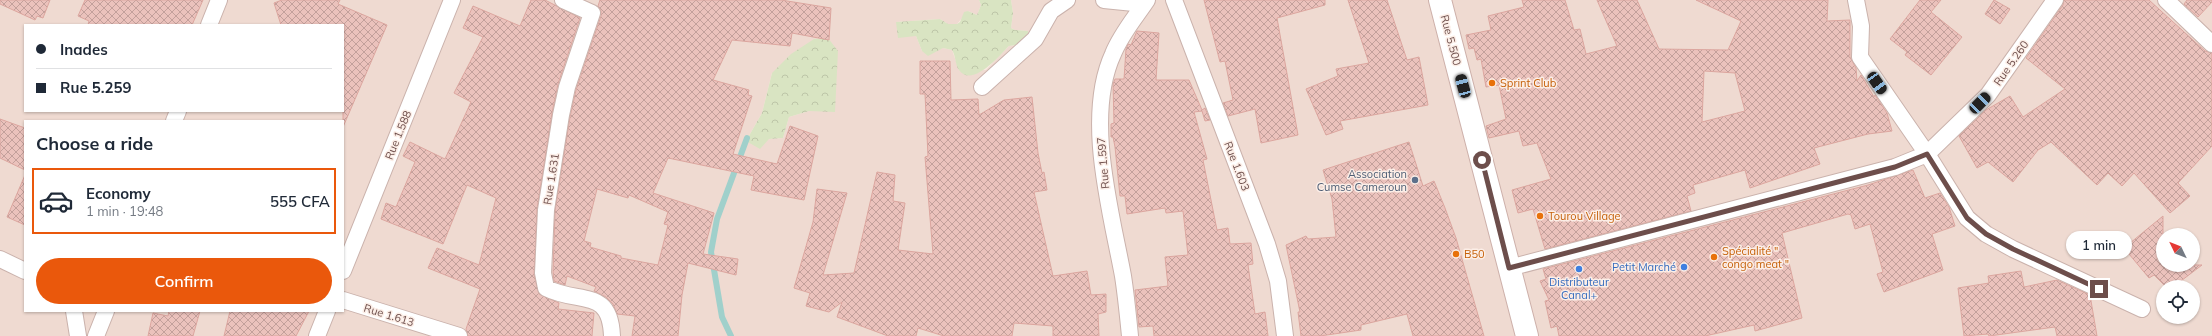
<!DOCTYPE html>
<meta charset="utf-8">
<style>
body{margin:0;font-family:Mulish,sans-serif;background:#f6f6f7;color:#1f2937;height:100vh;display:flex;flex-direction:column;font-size:15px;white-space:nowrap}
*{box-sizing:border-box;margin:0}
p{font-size:13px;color:#747a83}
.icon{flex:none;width:22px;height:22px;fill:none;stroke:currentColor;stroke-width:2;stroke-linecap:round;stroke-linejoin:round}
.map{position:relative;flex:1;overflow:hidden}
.details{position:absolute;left:24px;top:120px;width:320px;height:192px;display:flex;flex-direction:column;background:#fff;border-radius:0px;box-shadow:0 1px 3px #0004}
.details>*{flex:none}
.hud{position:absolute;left:24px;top:24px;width:320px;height:88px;border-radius:0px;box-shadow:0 1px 3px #0004;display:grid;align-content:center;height:88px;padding:0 12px;background:#fff}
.needle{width:26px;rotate:313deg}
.fabs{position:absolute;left:2156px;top:228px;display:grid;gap:8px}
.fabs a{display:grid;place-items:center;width:44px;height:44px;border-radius:50%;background:#fff;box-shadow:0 1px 3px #0004;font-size:20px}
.end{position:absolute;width:18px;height:18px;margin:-9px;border:5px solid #6d4e4b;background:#fff;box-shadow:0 0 0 2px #fff}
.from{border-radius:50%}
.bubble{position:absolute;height:28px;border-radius:14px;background:#fff;box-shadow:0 1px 3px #0004;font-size:13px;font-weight:600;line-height:28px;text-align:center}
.car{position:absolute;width:12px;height:24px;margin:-12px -6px;border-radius:5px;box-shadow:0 0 3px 1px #0007;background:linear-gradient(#222 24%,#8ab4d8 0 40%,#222 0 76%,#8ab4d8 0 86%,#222 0)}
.hud b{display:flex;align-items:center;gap:14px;height:38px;font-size:15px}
.hud b+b{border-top:1px solid #e0e1e3}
.hud i{width:10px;height:10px;background:#1f2937}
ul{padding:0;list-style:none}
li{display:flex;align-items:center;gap:12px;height:66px;margin:0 8px 6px;padding:0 4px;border:2px solid transparent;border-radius:0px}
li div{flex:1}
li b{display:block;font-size:15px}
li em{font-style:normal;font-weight:600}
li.current{border-color:#ea580c}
li>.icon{width:36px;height:36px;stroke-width:1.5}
h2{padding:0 12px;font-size:18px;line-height:48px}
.cta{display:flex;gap:8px;margin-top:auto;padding:8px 12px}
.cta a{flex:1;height:46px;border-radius:24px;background:#ea580c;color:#fff;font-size:16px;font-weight:600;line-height:46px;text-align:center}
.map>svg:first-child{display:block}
.residential{fill:#efdad1;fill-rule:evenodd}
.forest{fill:url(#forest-crowns)}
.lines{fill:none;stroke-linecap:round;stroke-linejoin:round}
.stream{stroke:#a0d0cb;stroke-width:6}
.building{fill:url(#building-cross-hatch);stroke:#dca69f;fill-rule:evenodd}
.minor-casing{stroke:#cab2ac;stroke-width:18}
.secondary-casing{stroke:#cdb0aa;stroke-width:24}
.minor{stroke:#fff;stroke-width:16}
.secondary{stroke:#fff;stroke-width:22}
.route{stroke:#6d4e4b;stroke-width:5}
.food-dot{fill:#e8710a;stroke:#fceee7;stroke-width:1.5}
.service-dot{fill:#5c6f8a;stroke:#fceee7;stroke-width:1.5}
.shop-dot{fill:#3f7fe0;stroke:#fceee7;stroke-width:1.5}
.labels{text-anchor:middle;stroke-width:3;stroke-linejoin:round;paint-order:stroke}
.street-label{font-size:11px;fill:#6d4e4b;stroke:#fceee7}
.food-label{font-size:11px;fill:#c56008;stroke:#fceee7;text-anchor:start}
.service-label{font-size:11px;fill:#4e5e75;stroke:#fceee7;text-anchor:end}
.shop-label{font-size:11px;fill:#366cbe;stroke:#fceee7;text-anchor:end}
</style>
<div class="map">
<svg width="2212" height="336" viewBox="0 0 2212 336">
<defs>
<pattern id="forest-crowns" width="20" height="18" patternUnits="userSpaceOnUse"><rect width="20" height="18" fill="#d9e4c2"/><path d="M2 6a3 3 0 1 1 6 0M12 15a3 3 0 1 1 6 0" fill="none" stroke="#bdc5a8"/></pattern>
<pattern id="building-cross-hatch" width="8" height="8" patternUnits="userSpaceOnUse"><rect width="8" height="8" fill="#ebc2bc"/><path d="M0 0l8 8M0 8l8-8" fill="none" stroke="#c3a09b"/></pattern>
</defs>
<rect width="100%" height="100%" fill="#f9e9e1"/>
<path class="residential" d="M0,0H979L981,5L977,15L968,11L957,24H948L940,19L896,22L916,36L922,51L943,48L952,50L959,70H986L1009,46L1024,44L1028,31L1015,30L1011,28L1013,13L1011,0H2212V336H0ZM25,25H343V111H25ZM772,73L809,111L789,117L783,138L746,141L762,113ZM25,121H343V311H25ZM2163,235H2193V265H2163ZM2163,287H2193V317H2163Z"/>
<path class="forest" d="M979,0H1011L1013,13L1011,28L1015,30L1028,31L1030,38L1024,44L1009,46C1001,54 972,89 959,70C955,65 956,56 952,50L943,48L928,56L922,51L916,36L898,38L896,22L940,19L948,24H957L960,22L964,12L968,11L977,15L981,5Z
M828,38L838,51L835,112L809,111L789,117L783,138L769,139L760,149L746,141L762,113L772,73L791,54L814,39Z"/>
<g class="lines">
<path class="stream" d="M731,336L722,317L711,252L717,219L747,138"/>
</g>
<path class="building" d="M0,0H50L43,18L37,16L35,20L0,4Z
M85,0H203L192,25H88L89,21L78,16Z
M282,0H340L338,4L387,25L343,127V25H281L274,3Z
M531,0H545L580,18L558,84L552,113L537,209L534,275L539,294L559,303L558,309L594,313L592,336H468L466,329L480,289L428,268L437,248L479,265L496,198L467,185L443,244L381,219L386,203L396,207L415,162L403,156L410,142L445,159L471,102L454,93L483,37L463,28L473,6L520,26Z
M600,0H781L831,8L829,40L792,33L790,46L732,40L713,80L749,90L748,95L752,96L733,154L777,164L790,126L818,136L804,200L751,190L754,176L668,158L653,193L714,213L703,254L738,259L736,275L688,263L682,295L678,336H632L635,316L617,314L613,304L606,297L594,291L596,287L567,276L565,285L554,281L553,272L555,211L570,117L576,90L601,16V11L598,6ZM597,189L628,198L629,195L668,212L664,224L668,225L658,265L621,258V256L590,247L591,243L584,241Z
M1204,0H1325V5L1277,18L1298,135L1261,143L1255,109L1228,116L1223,103L1233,100L1225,61L1220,62Z
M1348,0H1387L1407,60L1419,57L1428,105L1340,121L1343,129L1326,135L1306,89L1338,76L1336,69L1369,63Z
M1522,0H1565L1574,30L1580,29L1586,54L1617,46L1597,0H1637L1659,49L1728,50L1741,21L1696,0H1828L1827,21L1850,20V57L1856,68L1857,81L1861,75L1874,97L1875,95L1887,113L1892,131L1868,134L1814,148L1820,164L1750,188L1745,170L1693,185L1695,193L1687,196L1691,211L1545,249L1533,209L1518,213L1512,190L1551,179L1537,143L1523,146L1519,131L1489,138L1486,126L1506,119L1499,85L1486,87L1481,59L1477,60L1474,48L1469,49L1466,35L1491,30L1488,16L1524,7ZM1704,71L1735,73L1745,111L1702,122Z
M1920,0H1941L1931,12L1962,37L1931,75L1905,55L1907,52L1890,39Z
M1994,0L2010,9L2000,24L1985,14Z
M2064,0H2149L2205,51L2212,53V146L2178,183L2190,196L2170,213L2134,173L2122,186L2108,173L2097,185L2051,142L2038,150L2013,182L1988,162L1977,168L1959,136L1986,110L2010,96L2023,117L2065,89L2026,58L2063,5Z
M2187,0H2212V2L2198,17L2184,4Z
M1137,31L1159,33L1156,80H1189L1202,110L1205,108L1210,120L1205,121L1202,111L1194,112L1207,159L1203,160L1217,230L1228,228L1230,244L1251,243L1253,264L1248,265L1255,314L1265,312L1268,336H1154L1153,326L1139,327L1135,290L1168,286L1165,257L1188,255L1183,211L1166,213L1165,208L1127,214L1125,196H1120L1115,147L1113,137H1111V124L1114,123L1113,84L1115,79H1124L1126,49L1128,44L1131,45Z
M920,61H950L951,100L978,99L979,115L1004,100L1032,97L1038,153L1042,173L1044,172L1047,190L1034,192L1053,276L1087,271L1091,295L1106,294V312L1098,314L1099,336H1053V326L1014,323L1012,336H944L918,328L916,336H888L837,317L842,302L829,312L806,306L810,293L794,288L813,222L817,189L847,193L823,275L854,273L877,172L895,175L893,201L905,203L898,250L933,254L925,157L928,156L925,94H920Z
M0,119L25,128V170L0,158Z
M1409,142L1423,186L1434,181L1445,208L1456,238L1484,336H1413L1407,314L1361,325V330L1320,336H1301L1298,312H1300L1286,245L1306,236L1308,239L1336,237L1332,199L1323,170Z
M1913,170L1925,198L1940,193L1949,207L1955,226L1932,234L1943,270L1884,292L1877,274L1883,272L1870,224L1855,229L1851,215L1848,214L1782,233L1802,318L1755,331L1754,325L1705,336H1559L1557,326L1551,328L1545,301L1549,300L1540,281L1546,279L1543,269L1868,185Z
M25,175V225L7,217Z
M2163,216V265H2202L2173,287H2166L2154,275L2149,278L2124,248Z
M2021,271L2024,287L2057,280L2090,295L2097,336H2057L2055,327L1989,336L1988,334L1964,336L1958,288L1989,283L1988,276Z
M169,311H200L193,336H148L153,313L168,316Z
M230,311H309L296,336H224Z"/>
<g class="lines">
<g class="minor-casing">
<path id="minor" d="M563,0L592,13L567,87L561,115L546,210L543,273L546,288C580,305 610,287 612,336
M1104,0L1144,4
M1174,0L1267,244L1278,281L1285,336
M1856,0L1861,26L1860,57L1927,154L1967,218L1986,234L2013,249L2142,309
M2166,0L2212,44
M209,25L219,0
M982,87L1035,39L1051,11L1067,0
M174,121L178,111
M0,259L25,271
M1509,268L1895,167L1927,154L1988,95L2055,0
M343,271L452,0
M343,300L459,336
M74,311L78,336
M96,336L106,311
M317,336L327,311
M1130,336C1128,316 1126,295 1123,276C1111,211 1084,117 1113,54C1121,34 1135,18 1147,0"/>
</g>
<g class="secondary-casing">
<path id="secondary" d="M1440,0L1527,336"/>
</g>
<use href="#minor" class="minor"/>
<use href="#secondary" class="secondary"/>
</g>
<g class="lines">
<path class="route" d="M1482,160L1509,268L1895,167L1927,154L1967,218L1986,234L2013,249L2099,289"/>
</g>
<g class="food-dot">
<circle cx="1492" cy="83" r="4"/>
<circle cx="1540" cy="216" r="4"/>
<circle cx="1456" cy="254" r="4"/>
<circle cx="1714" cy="257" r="4"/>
</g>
<circle class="service-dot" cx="1415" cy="180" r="4"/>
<g class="shop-dot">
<circle cx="1684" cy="267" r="4"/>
<circle cx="1579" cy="269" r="4"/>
</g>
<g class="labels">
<g class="street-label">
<text transform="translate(1451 40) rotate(75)" y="4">Rue 5.500</text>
<text transform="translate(2011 63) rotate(-55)" y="4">Rue 5.260</text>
<text transform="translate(398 135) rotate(-68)" y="4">Rue 1.588</text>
<text transform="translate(1103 163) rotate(-95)" y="4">Rue 1.597</text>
<text transform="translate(1237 166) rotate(69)" y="4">Rue 1.603</text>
<text transform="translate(551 179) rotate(-81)" y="4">Rue 1.631</text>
<text transform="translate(389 315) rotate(17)" y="4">Rue 1.613</text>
</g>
<g class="food-label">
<text x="1500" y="87">Sprint Club</text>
<text x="1548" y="220">Tourou Village</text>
<text x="1722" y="255">Spécialité "<tspan x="1722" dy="13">congo meat "</tspan></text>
<text x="1464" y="258">B50</text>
</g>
<g class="service-label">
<text x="1407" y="178">Association<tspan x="1407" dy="13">Cumse Cameroun</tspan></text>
</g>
<g class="shop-label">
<text x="1676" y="271">Petit Marché</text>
<text x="1579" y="286" text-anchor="middle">Distributeur<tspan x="1579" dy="13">Canal+</tspan></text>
</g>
</g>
</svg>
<div class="fabs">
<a><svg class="needle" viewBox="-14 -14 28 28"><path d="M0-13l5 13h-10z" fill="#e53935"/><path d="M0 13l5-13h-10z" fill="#747a83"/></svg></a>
<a><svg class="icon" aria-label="locate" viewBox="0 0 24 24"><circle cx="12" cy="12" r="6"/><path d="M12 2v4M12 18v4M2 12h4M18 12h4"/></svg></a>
</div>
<i class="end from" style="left:1482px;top:160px"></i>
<i class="end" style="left:2099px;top:289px"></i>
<div class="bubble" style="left:2066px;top:231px;width:66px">1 min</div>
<i class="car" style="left:1877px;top:83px;rotate:145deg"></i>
<i class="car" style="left:1463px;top:86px;rotate:345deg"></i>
<i class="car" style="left:1980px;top:103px;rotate:45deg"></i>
<div class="hud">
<b><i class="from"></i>Inades</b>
<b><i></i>Rue 5.259</b>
</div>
<section class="details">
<h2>Choose a ride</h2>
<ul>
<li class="current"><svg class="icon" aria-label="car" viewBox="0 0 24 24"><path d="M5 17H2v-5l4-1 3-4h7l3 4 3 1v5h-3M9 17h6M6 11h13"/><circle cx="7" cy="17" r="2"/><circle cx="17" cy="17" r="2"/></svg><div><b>Economy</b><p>1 min · 19:48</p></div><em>555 CFA</em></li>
</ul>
<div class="cta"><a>Confirm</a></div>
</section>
</div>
